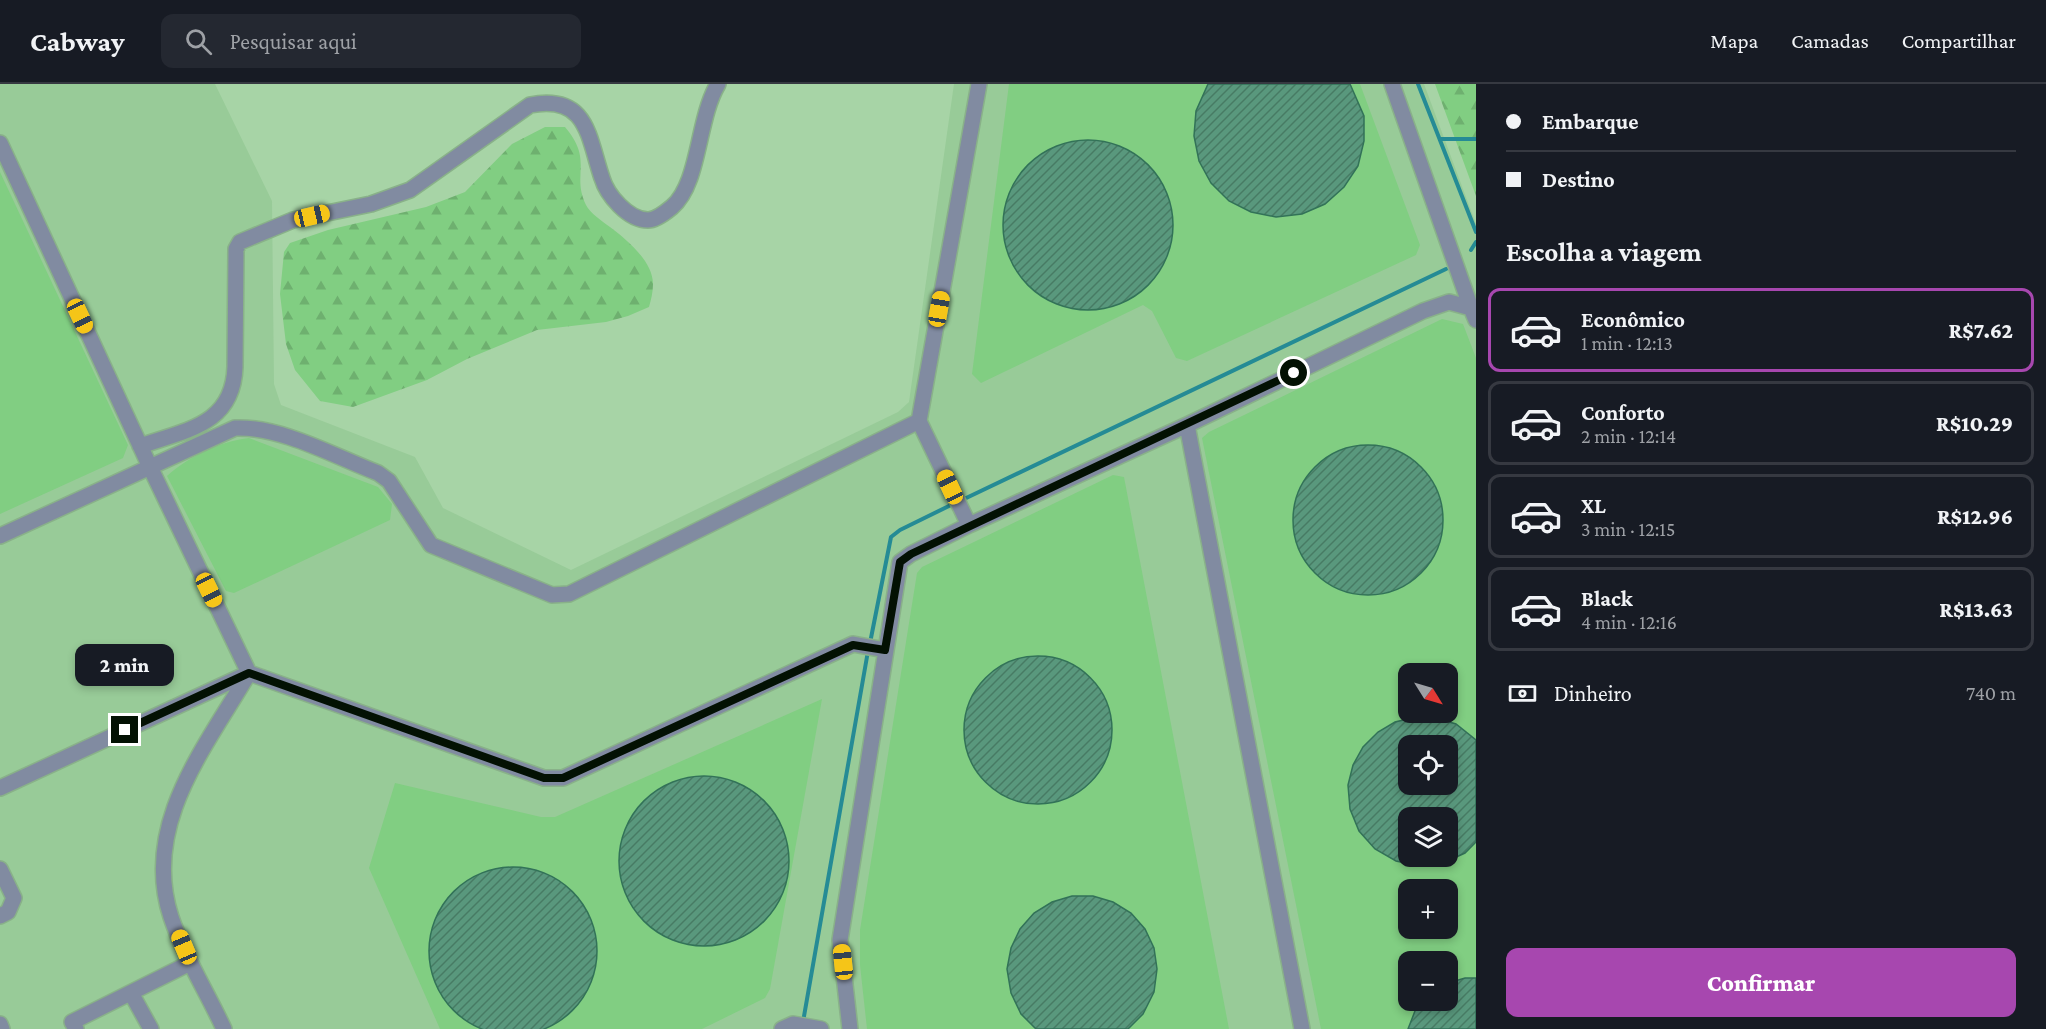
<!DOCTYPE html>
<html lang="pt">
<meta charset="utf-8">
<style>
body{margin:0;font-family:"Crimson Pro",serif;background:#242831;color:#f1f3f6;height:100vh;display:flex;flex-direction:column;font-size:22px;white-space:nowrap}
*{box-sizing:border-box;margin:0}
p{font-size:20px;color:#9ea1a6}
.icon{flex:none;width:33px;height:33px;fill:none;stroke:currentColor;stroke-width:2;stroke-linecap:round;stroke-linejoin:round}
.map{position:relative;flex:1;overflow:hidden}
.side{display:flex;flex-direction:column;background:#171b24;width:570px}
.side>*{flex:none}
.hud{display:grid;align-content:center;height:132px;padding:0 30px;background:#171b24}
.needle{width:39px;rotate:127deg}
.tools{position:absolute;left:1398px;top:579px;display:grid;gap:12px}
.tools a{display:grid;place-items:center;width:60px;height:60px;border-radius:12px;background:#171b24;box-shadow:0 3px 9px #0003;font-size:30px}
.end{position:absolute;width:27px;height:27px;margin:-14px;border:8px solid #031103;background:#fff;box-shadow:0 0 0 3px #fff}
.from{border-radius:50%}
.bubble{position:absolute;height:42px;border-radius:12px;background:#171b24;box-shadow:0 3px 9px #0003;font-size:20px;font-weight:800;line-height:42px;text-align:center}
.car{position:absolute;width:18px;height:36px;margin:-18px -9px;border-radius:8px;box-shadow:0 0 4px 2px #0007;background:linear-gradient(#f5c518 24%,#345 0 40%,#f5c518 0 76%,#345 0 86%,#f5c518 0)}
.hud b{display:flex;align-items:center;gap:21px;height:57px;font-size:22px}
.hud b+b{border-top:2px solid #363941}
.hud i{width:15px;height:15px;background:#f1f3f6}
ul{padding:0;list-style:none}
li{display:flex;align-items:center;gap:18px;height:84px;margin:0 12px 9px;padding:0 18px;border:3px solid #363941;border-radius:12px}
li div{flex:1}
li b{display:block;font-size:22px}
li em{font-style:normal;font-weight:800}
li.selected{border-color:#a747af}
li>.icon{width:54px;height:54px;stroke-width:1.5}
h2{padding:0 30px;font-size:27px;line-height:72px}
.pay{display:flex;align-items:center;gap:15px;height:66px;padding:0 30px;font-size:22px}
.pay p{margin-inline-start:auto}
.cta{display:flex;gap:12px;margin-top:auto;padding:12px 30px}
.cta a{flex:1;height:69px;border-radius:12px;background:#a747af;color:#fff;font-size:24px;font-weight:800;line-height:69px;text-align:center}
header{display:flex;align-items:center;gap:36px;box-sizing:border-box;height:84px;padding:0 30px;background:#171b24;border-bottom:2px solid #363941}
header strong{font-size:28px}
nav{display:flex;gap:33px;margin-inline-start:auto;font-size:21px}
.search{width:420px;height:54px;background:#242831;display:flex;align-items:center;gap:15px;box-sizing:border-box;padding:0 21px;border-radius:12px;color:#9ea1a6;font-size:22px}
main{display:flex;flex:1;min-height:0}
.map>svg:first-child{display:block}
.built{fill:#98cb98;fill-rule:evenodd}
.green{fill:#81ce82;fill-rule:evenodd}
.forest{fill:url(#forest-firs)}
.lines{fill:none;stroke-linecap:round;stroke-linejoin:round}
.stream{stroke:#258b95;stroke-width:4}
.building{fill:url(#building-hatch);stroke:#327258;stroke-width:1.5;fill-rule:evenodd}
.minor-casing{stroke:#89b189;stroke-width:18}
.minor{stroke:#818ba1;stroke-width:15}
.route{stroke:#031103;stroke-width:8}
</style>
<header>
<strong>Cabway</strong>
<div class="search"><svg class="icon" aria-label="search" viewBox="0 0 24 24"><circle cx="10" cy="10" r="6"/><path d="M15 15l6 6"/></svg>Pesquisar aqui</div>
<nav><a>Mapa</a><a>Camadas</a><a>Compartilhar</a></nav>
</header>
<main>
<div class="map">
<svg width="1476" height="945" viewBox="0 0 1476 945">
<defs>
<pattern id="forest-firs" width="22" height="20" patternUnits="userSpaceOnUse" patternTransform="scale(1.5)"><rect width="22" height="20" fill="#81ce82"/><path d="M5 1l3.5 6h-7zM16 11l3.5 6h-7z" fill="#6eb06f"/></pattern>
<pattern id="building-hatch" width="6" height="6" patternUnits="userSpaceOnUse" patternTransform="scale(1.5)"><rect width="6" height="6" fill="#59987d"/><path d="M-1 1l2-2M0 6l6-6M5 7l2-2" fill="none" stroke="#477b64"/></pattern>
</defs>
<rect width="100%" height="100%" fill="#a7d4a6"/>
<path class="built" d="M0,0H215L272,117L274,300L281,321L415,373L443,424L571,486L898,328L909,318L954,0H1424L1476,140V945H0ZM1408,590H1448V628H1408ZM1408,662H1448V700H1408ZM1408,734H1448V772H1408ZM1408,806H1448V844H1408ZM1408,878H1448V916H1408Z"/>
<path class="green" d="M1009,0H1360L1420,161L1416,171L1187,277L1176,274L1152,227L1143,221L981,299L972,290Z
M0,88L128,361L123,374L0,430Z
M1442,235L1463,240L1476,274V945H1321L1202,354L1209,348ZM1408,590H1448V628H1408ZM1408,662H1448V700H1408ZM1408,734H1448V772H1408ZM1408,806H1448V844H1408ZM1408,878H1448V916H1408Z
M249,354L378,403L392,420L390,436L234,509L226,507L167,392C188,373 221,357 249,354Z
M1113,391L1124,393L1229,945H867L860,881V846L917,489L922,483Z
M822,615L770,905L765,914L702,945H440L369,784L395,699L541,733H555Z"/>
<path class="forest" d="M1435,0H1476V112Z
M545,43H565C594,77 571,90 586,121C590,129 602,137 610,143C626,155 653,177 653,200C653,208 651,216 649,223L628,232L606,238L537,246L467,275L427,296L353,323L320,317L295,286L286,260L280,210L284,168L290,159L328,146L426,123L465,108L512,60Z"/>
<g class="lines">
<path class="stream" d="M1418,0L1476,148
M1440,55H1476
M1471,166L1476,158
M962,416L1446,185
M870,559L891,453L900,446L955,419
M803,938L868,567"/>
</g>
<path class="building" d="M1208,0H1350L1364,32V57L1358,82L1344,103L1325,120L1302,130L1276,133L1251,128L1229,117L1211,99L1199,77L1194,52L1196,27Z
M1003 141a85 85 0 1 1 170 0a85 85 0 1 1-170 0Z
M1293 436a75 75 0 1 1 150 0a75 75 0 1 1-150 0Z
M964 646a74 74 0 1 1 148 0a74 74 0 1 1-148 0Z
M1416,633L1436,634L1456,640L1476,656V758L1465,769L1443,779L1419,782L1396,777L1375,765L1359,747L1350,725L1348,701L1353,681L1363,663L1378,648L1395,638ZM1408,662H1448V700H1408ZM1408,734H1448V772H1408Z
M619 777a85 85 0 1 1 170 0a85 85 0 1 1-170 0Z
M429 867a84 84 0 1 1 168 0a84 84 0 1 1-168 0Z
M1072,812H1093L1113,818L1131,829L1145,845L1154,864L1157,885L1154,908L1143,930L1128,945H1036L1021,930L1011,909L1007,885L1011,864L1020,845L1034,829L1052,818Z
M1465,894H1476V945H1408L1415,927L1424,916H1448V899Z"/>
<g class="lines">
<g class="minor-casing">
<path id="minor" d="M1392,0L1471,224
M0,59L150,383L249,589L0,704
M919,337L979,0
M1187,341L1302,945
M140,362C186,346 233,341 235,283L236,165L240,158L293,136L371,120L410,106L530,21C588,10 588,53 602,94C607,111 628,136 648,136C656,136 666,128 672,123C700,99 697,35 718,0
M0,452L235,344C281,342 336,373 378,389L389,397L431,461L552,511L569,510L919,337L969,441
M0,785L14,814L8,828L0,832
M131,909L151,945
M0,940L2,945
M76,945L72,938L190,879
M224,945C207,908 184,872 171,833C141,741 205,664 249,589L544,694H563L853,560L885,566
M782,945L793,940L821,945
M850,945L840,856L900,478L911,470L969,441L1187,341L1423,227L1449,218L1471,224L1476,236"/>
</g>
<use href="#minor" class="minor"/>
</g>
<g class="lines">
<path class="route" d="M125,646L249,589L544,694H563L853,561L885,566L900,478L911,470L1294,289"/>
</g>
</svg>
<div class="tools">
<a><svg class="needle" viewBox="-14 -14 28 28"><path d="M0-13l5 13h-10z" fill="#e53935"/><path d="M0 13l5-13h-10z" fill="#9ea1a6"/></svg></a>
<a><svg class="icon" aria-label="locate" viewBox="0 0 24 24"><circle cx="12" cy="12" r="6"/><path d="M12 2v4M12 18v4M2 12h4M18 12h4"/></svg></a>
<a><svg class="icon" aria-label="layers" viewBox="0 0 24 24"><path d="M12 4l9 5-9 5-9-5zM3 14l9 5 9-5"/></svg></a>
<a>+</a>
<a>−</a>
</div>
<i class="end from" style="left:1294px;top:289px"></i>
<i class="end" style="left:125px;top:646px"></i>
<div class="bubble" style="left:75px;top:560px;width:99px">2 min</div>
<i class="car" style="left:312px;top:132px;rotate:77deg"></i>
<i class="car" style="left:939px;top:225px;rotate:10deg"></i>
<i class="car" style="left:80px;top:232px;rotate:155deg"></i>
<i class="car" style="left:950px;top:403px;rotate:335deg"></i>
<i class="car" style="left:209px;top:506px;rotate:154deg"></i>
<i class="car" style="left:184px;top:863px;rotate:337deg"></i>
<i class="car" style="left:843px;top:878px;rotate:354deg"></i>
</div>
<section class="side">
<div class="hud">
<b><i class="from"></i>Embarque</b>
<b><i></i>Destino</b>
</div>
<h2>Escolha a viagem</h2>
<ul>
<li class="selected"><svg class="icon" aria-label="car" viewBox="0 0 24 24"><path d="M5 17H2v-5l4-1 3-4h7l3 4 3 1v5h-3M9 17h6M6 11h13"/><circle cx="7" cy="17" r="2"/><circle cx="17" cy="17" r="2"/></svg><div><b>Econômico</b><p>1 min · 12:13</p></div><em>R$7.62</em></li>
<li><svg class="icon" aria-label="car" viewBox="0 0 24 24"><path d="M5 17H2v-5l4-1 3-4h7l3 4 3 1v5h-3M9 17h6M6 11h13"/><circle cx="7" cy="17" r="2"/><circle cx="17" cy="17" r="2"/></svg><div><b>Conforto</b><p>2 min · 12:14</p></div><em>R$10.29</em></li>
<li><svg class="icon" aria-label="car" viewBox="0 0 24 24"><path d="M5 17H2v-5l4-1 3-4h7l3 4 3 1v5h-3M9 17h6M6 11h13"/><circle cx="7" cy="17" r="2"/><circle cx="17" cy="17" r="2"/></svg><div><b>XL</b><p>3 min · 12:15</p></div><em>R$12.96</em></li>
<li><svg class="icon" aria-label="car" viewBox="0 0 24 24"><path d="M5 17H2v-5l4-1 3-4h7l3 4 3 1v5h-3M9 17h6M6 11h13"/><circle cx="7" cy="17" r="2"/><circle cx="17" cy="17" r="2"/></svg><div><b>Black</b><p>4 min · 12:16</p></div><em>R$13.63</em></li>
</ul>
<div class="pay"><svg class="icon" aria-label="cash" viewBox="0 0 24 24"><path d="M3 7h18v10H3z"/><circle cx="12" cy="12" r="2"/></svg>Dinheiro<p>740 m</p></div>
<div class="cta"><a>Confirmar</a></div>
</section>
</main>
